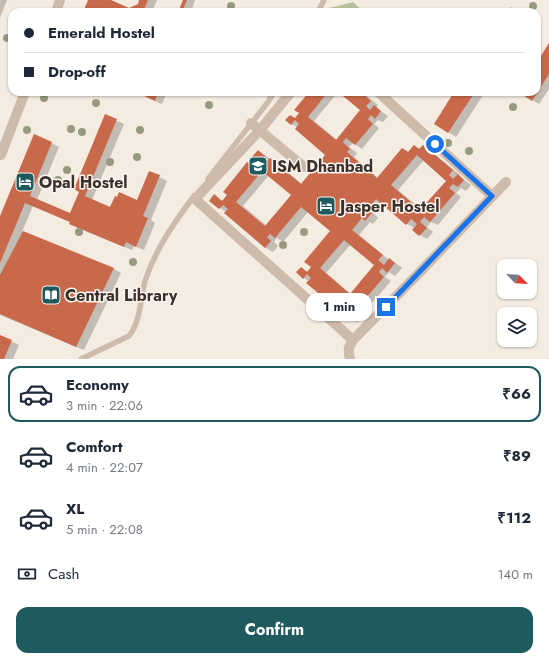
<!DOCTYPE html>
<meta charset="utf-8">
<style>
body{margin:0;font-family:Jost,sans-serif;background:#f2f2f3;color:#1f2937;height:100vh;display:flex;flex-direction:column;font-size:15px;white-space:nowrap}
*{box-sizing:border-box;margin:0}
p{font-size:13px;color:#747a83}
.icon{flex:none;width:22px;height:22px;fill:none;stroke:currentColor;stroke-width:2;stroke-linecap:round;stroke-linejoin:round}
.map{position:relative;height:359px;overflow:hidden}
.panel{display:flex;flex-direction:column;background:#fff;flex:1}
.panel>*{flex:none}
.guide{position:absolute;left:8px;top:8px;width:533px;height:88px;border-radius:12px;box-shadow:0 1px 3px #0004;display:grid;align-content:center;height:88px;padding:0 16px;background:#fff}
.needle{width:26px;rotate:114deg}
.controls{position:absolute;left:497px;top:259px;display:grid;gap:8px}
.controls a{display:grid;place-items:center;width:40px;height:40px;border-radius:8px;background:#fff;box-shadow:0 1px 3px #0004;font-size:20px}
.end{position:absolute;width:18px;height:18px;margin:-9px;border:5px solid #1a73e8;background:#fff;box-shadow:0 0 0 2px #fff}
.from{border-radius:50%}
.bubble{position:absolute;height:28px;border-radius:12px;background:#fff;box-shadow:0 1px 3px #0004;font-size:13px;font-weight:700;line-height:28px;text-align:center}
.guide b{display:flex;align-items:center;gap:14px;height:38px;font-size:15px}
.guide b+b{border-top:1px solid #e0e1e3}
.guide i{width:10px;height:10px;background:#1f2937}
ul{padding:7px 0 0;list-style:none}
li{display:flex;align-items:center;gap:12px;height:56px;margin:0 8px 6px;padding:0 8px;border:2px solid transparent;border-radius:12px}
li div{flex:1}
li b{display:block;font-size:15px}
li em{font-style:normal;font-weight:700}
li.current{border-color:#1f5a5e}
li>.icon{width:36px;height:36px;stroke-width:1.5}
.pay{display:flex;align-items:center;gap:10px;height:44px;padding:0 16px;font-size:15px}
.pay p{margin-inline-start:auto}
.button{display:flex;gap:8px;margin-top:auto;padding:8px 16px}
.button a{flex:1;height:46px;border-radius:12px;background:#1f5a5e;color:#fff;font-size:16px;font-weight:700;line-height:46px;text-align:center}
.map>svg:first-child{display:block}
.green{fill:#b8c4a0}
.shadow{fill:#0003;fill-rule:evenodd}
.building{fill:#c8694b;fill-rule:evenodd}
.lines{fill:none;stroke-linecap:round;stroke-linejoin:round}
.lane{stroke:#cdbbac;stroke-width:5.5}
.street{stroke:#cdbbac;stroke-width:10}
.tree{fill:#969b7f}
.route{stroke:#1a73e8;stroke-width:5}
.labels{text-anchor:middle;stroke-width:3;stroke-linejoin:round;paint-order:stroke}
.poi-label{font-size:16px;font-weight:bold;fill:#3b302b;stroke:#fbf5ee;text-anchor:start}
</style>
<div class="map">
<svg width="549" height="359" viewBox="0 0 549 359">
<rect width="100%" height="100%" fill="#f4ebe1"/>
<path class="green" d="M353,2L364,12H321L322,10Z"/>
<path class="shadow" d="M0,0H7L0,18Z
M89,0H108L129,9L139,5L140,0H157L152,12H85Z
M184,0H195L191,12H179Z
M511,7L518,12H519H508Z
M549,45V89L539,104L519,92H537V79L543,71L537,67V64Z
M144,92H167L162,104L150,99L143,95Z
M310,92H338L314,121L337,140L362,110L340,92H362L378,105L376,108L388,116L383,122L378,120L374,124L379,128L362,149L353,143L349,147L357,153L354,157L378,178L403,149L409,152L414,146L420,149L423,146L430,150L460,175L459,176L471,185L466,191L461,188L456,193L461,197L438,225L431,222L427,227L433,232L427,239L420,235L413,230L415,228L407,224L383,204L374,214L378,218L373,224L370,222L359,235L389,260L390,259L397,264L402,268L395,276L389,272L385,277L391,281L366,310L362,308L357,314L362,318L358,322L350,318L344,312L337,308L307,283L309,281L304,278L301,268L308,272L312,267L331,231L308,212L283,242L277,238L274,242L278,246L273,252L266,248L225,213L226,212L220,208L214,196L223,201L248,163L254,167L258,162V151L277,163L302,184L327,155L298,127L291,124L300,113ZM424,160L448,180L422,210L398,190ZM269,175L293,195L267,226L243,206ZM351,244L376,265L351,294L326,273Z
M456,92H485L456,137L435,123Z
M106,116L124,124L92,200L111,208L137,201L149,172L167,181L151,220L155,223L144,250L134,246L132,250L78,228L70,224L71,222L33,206L22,232L114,269L121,273L84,350L0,315V218L35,135L59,147L37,200L71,214L80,192Z
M0,336L19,345L13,359H0Z"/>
<path class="building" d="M88,0H111L129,8L138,4L139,0H148L143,12H83Z
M183,0H187L182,12H178Z
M549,43V74L532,101L518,92H537V78L541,71L537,68V62Z
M143,92H158L155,101L142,95Z
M309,92H328L308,117L336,140L360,110L338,92H361L371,101L366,106L370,110L374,105L381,111L375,119L371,115L368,119L373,124L355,145L346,138L343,142L350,149L347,152L377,178L402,148L408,152L414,145L419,149L423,145L453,170L449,175L453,179L458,174L464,180L458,187L453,184L449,188L455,193L430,222L424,217L420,222L427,228L419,236L412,230L417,224L411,219L406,225L376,199L367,210L372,213L365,221L362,218L352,230L383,255L378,260L384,265L389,258L395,263L387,273L382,268L379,272L384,277L358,307L354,304L350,309L355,313L350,319L342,313L347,306L342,302L336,308L306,283L311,278L307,274L303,279L296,272L301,267L307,272L311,267L304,262L330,231L301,207L275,238L270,234L267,237L271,241L265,248L224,213L228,209L223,205L219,209L209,201L214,194L222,201L227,195L223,192L247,162L253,167L257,162L251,158L258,150L265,156L261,161L265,164L270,158L301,184L325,155L295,129L299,124L295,120L291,125L285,120L290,115L295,118L299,113L294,110ZM417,155L446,181L420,210L391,185ZM262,171L291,195L265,226L236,202ZM344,240L374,265L350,294L320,268Z
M454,92H475L448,133L434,124Z
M105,114L117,119L85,196L110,207L115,196L117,197L119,192L137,200L149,171L160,175L143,216L148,218L136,247L126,242L124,247L69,224L70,222L25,203L0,263V216L34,134L52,142L30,196L70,213L79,192L74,189Z
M23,231L114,268L76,347L0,314V275Z
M0,335L12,340L4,359H0Z"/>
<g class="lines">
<path class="lane" d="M318,12L324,0
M208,179L268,102L274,92
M81,359L129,336C141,321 140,299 145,281C156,248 174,223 194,196"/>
<path class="street" d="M56,12L60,0
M291,92L260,130L195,199L353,340
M378,92L492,196
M251,123L304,167
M1,155L25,92
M350,359C348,351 348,347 353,340L419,273L506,182"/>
</g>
<g class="tree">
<circle cx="231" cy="6" r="4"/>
<circle cx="533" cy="6" r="4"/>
<circle cx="7" cy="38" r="4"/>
<circle cx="44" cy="98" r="4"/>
<circle cx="96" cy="103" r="4"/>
<circle cx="209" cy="105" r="4"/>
<circle cx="513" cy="107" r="4"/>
<circle cx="71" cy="129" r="4"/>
<circle cx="27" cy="130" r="4"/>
<circle cx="140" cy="130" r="4"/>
<circle cx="82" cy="132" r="4"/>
<circle cx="448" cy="143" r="4"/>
<circle cx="469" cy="151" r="4"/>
<circle cx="137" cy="157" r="4"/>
<circle cx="110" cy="162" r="4"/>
<circle cx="67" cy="170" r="4"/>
<circle cx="58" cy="180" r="4"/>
<circle cx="79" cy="232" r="4"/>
<circle cx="304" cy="232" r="4"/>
<circle cx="283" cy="245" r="4"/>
<circle cx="133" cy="262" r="4"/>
</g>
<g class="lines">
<path class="route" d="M386,307L492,196L435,144"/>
</g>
<defs>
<g id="university-square" transform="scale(1)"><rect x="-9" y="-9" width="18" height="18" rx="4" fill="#1f5a5e" stroke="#fbf5ee"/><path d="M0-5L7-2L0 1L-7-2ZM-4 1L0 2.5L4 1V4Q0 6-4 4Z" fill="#fff"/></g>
<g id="hotel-square" transform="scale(1)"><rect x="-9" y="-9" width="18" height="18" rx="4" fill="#1f5a5e" stroke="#fbf5ee"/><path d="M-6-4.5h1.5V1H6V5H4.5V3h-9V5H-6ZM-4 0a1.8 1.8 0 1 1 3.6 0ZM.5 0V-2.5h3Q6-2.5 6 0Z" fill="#fff"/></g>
<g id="library-square" transform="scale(1)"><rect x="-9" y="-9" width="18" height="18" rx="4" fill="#1f5a5e" stroke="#fbf5ee"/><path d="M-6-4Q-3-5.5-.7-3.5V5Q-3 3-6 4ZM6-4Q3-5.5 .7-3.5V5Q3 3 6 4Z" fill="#fff"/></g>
</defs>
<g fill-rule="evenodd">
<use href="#university-square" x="258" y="166"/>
<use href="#hotel-square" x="25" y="182"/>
<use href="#hotel-square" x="326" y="206"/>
<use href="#library-square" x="51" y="295"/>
</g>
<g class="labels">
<g class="poi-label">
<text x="272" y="172">ISM Dhanbad</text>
<text x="39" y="188">Opal Hostel</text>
<text x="340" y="212">Jasper Hostel</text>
<text x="65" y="301">Central Library</text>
</g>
</g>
</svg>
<div class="controls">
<a><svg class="needle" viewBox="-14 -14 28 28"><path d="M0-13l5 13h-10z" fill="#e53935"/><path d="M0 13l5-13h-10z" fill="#747a83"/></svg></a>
<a><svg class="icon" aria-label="layers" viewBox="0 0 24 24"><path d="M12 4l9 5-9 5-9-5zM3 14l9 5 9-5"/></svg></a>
</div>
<i class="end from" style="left:435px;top:144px"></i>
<i class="end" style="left:386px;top:307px"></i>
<div class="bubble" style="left:306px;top:293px;width:66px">1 min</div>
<div class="guide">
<b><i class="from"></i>Emerald Hostel</b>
<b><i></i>Drop-off</b>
</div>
</div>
<section class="panel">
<ul>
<li class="current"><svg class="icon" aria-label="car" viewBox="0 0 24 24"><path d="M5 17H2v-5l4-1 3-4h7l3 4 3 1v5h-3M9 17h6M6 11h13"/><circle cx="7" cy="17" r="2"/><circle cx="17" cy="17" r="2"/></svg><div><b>Economy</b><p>3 min · 22:06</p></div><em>₹66</em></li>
<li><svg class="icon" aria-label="car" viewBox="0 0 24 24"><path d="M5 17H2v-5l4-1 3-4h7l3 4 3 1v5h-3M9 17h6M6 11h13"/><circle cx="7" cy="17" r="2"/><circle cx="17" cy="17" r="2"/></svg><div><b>Comfort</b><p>4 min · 22:07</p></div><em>₹89</em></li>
<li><svg class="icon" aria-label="car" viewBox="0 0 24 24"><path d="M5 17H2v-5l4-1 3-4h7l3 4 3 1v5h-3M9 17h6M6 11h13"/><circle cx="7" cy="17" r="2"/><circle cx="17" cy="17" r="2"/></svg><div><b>XL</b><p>5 min · 22:08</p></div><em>₹112</em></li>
</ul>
<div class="pay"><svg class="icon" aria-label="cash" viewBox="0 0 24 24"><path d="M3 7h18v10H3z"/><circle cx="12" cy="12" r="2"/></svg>Cash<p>140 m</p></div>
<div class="button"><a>Confirm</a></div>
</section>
